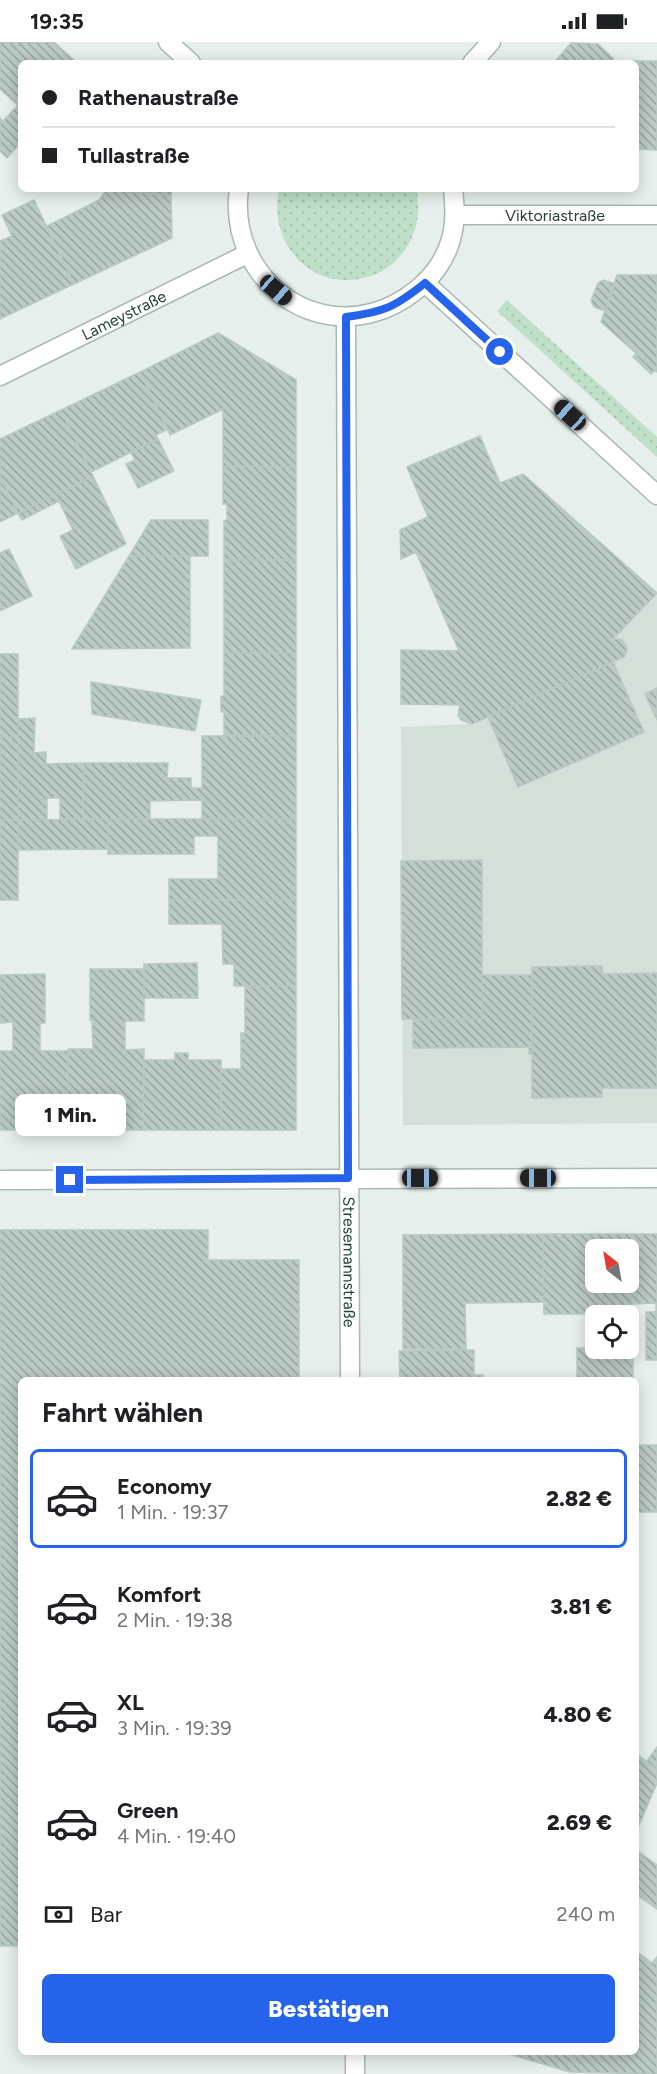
<!DOCTYPE html>
<html lang="de">
<meta charset="utf-8">
<style>
body{margin:0;font-family:Figtree,sans-serif;background:#f6f6f6;color:#202124;height:100vh;display:flex;flex-direction:column;font-size:22px;white-space:nowrap}
*{box-sizing:border-box;margin:0}
p{font-size:20px;color:#757577}
.icon{flex:none;width:33px;height:33px;fill:none;stroke:currentColor;stroke-width:2;stroke-linecap:round;stroke-linejoin:round}
.map{position:relative;flex:1;overflow:hidden}
.details{position:absolute;left:18px;top:1335px;width:621px;height:678px;display:flex;flex-direction:column;background:#fff;border-radius:9px;box-shadow:0 3px 15px #0003}
.details>*{flex:none}
.top-card{position:absolute;left:18px;top:18px;width:621px;height:132px;border-radius:9px;box-shadow:0 3px 15px #0003;display:grid;align-content:center;height:132px;padding:0 24px;background:#fff}
.needle{width:39px;rotate:329deg}
.fabs{position:absolute;left:585px;top:1197px;display:grid;gap:12px}
.fabs a{display:grid;place-items:center;width:54px;height:54px;border-radius:9px;background:#fff;box-shadow:0 3px 15px #0003;font-size:30px}
.end{position:absolute;width:27px;height:27px;margin:-14px;border:8px solid #2563eb;background:#fff;box-shadow:0 0 0 3px #fff}
.from{border-radius:50%}
.bubble{position:absolute;height:42px;border-radius:9px;background:#fff;box-shadow:0 3px 15px #0003;font-size:20px;font-weight:800;line-height:42px;text-align:center}
.car{position:absolute;width:18px;height:36px;margin:-18px -9px;border-radius:8px;box-shadow:0 0 4px 2px #0007;background:linear-gradient(#222 24%,#8ab4d8 0 40%,#222 0 76%,#8ab4d8 0 86%,#222 0)}
.top-card b{display:flex;align-items:center;gap:21px;height:57px;font-size:22px}
.top-card b+b{border-top:2px solid #e0e0e0}
.top-card i{width:15px;height:15px;background:#202124}
ul{padding:0;list-style:none}
li{display:flex;align-items:center;gap:18px;height:99px;margin:0 12px 9px;padding:0 12px;border:3px solid transparent;border-radius:9px}
li div{flex:1}
li b{display:block;font-size:22px}
li em{font-style:normal;font-weight:800}
li.active{border-color:#2563eb}
li>.icon{width:54px;height:54px;stroke-width:1.5}
h2{padding:0 24px;font-size:27px;line-height:72px}
.pay{display:flex;align-items:center;gap:15px;height:66px;padding:0 24px;font-size:22px}
.pay p{margin-inline-start:auto}
.cta{display:flex;gap:12px;margin-top:auto;padding:12px 24px}
.cta a{flex:1;height:69px;border-radius:9px;background:#2563eb;color:#fff;font-size:24px;font-weight:800;line-height:69px;text-align:center}
.status{display:flex;justify-content:space-between;align-items:center;height:42px;padding:0 30px;background:#fff;direction:ltr}
.status svg{height:16px;fill:currentColor}
.map>svg:first-child{display:block}
.built{fill:#d4dfda}
.grass{fill:url(#grass-dots)}
.building{fill:url(#building-back-hatch);stroke:#b8c9c2;stroke-width:1.5;fill-rule:evenodd}
.lines{fill:none;stroke-linecap:round;stroke-linejoin:round}
.minor-casing{stroke:#a8b8b2;stroke-width:21}
.minor{stroke:#fff;stroke-width:18}
.route{stroke:#2563eb;stroke-width:8}
.labels{text-anchor:middle;stroke-width:4.5;stroke-linejoin:round;paint-order:stroke}
.street-label{font-size:16px;fill:#24423a;stroke:#f7fbf9}
</style>
<div class="status"><b>19:35</b><svg viewBox="0 0 49 12"><path d="M0 12V9h3v3zM5 12V6h3v6zM10 12V3h3v9zM15 12V0h3v12zM26 1h20v11H26zM47 4h2v5h-2z"/></svg></div>
<div class="map">
<svg width="657" height="2032" viewBox="0 0 657 2032">
<defs>
<pattern id="grass-dots" width="8" height="8" patternUnits="userSpaceOnUse" patternTransform="scale(1.5)"><rect width="8" height="8" fill="#bfe0c8"/><path d="M2 2h.1M6 6h.1" fill="none" stroke="#a4c1ad" stroke-width="1.8" stroke-linecap="round"/></pattern>
<pattern id="building-back-hatch" width="6" height="6" patternUnits="userSpaceOnUse" patternTransform="scale(1.5)"><rect width="6" height="6" fill="#bbcac4"/><path d="M-1 5l2 2M0 0l6 6M5-1l2 2" fill="none" stroke="#98a6a0"/></pattern>
</defs>
<rect width="100%" height="100%" fill="#e6efeb"/>
<path class="built" d="M657,551V1081L403,1083L401,685L472,682L624,615L627,609L626,603L622,598L613,597Z"/>
<path class="grass" d="M279,147H416C426,187 402,230 359,237C305,246 268,196 279,147Z
M507,258L657,395V415L497,269Z"/>
<path class="building" d="M0,0H54L77,21H21V66L0,47Z
M571,1L598,2L613,16V19H657V108L636,107V21H556V18Z
M18,63L21,66V101L7,116L0,109V76L3,79Z
M107,147L171,154L172,196L74,242L47,184L99,158Z
M117,147H172L171,154Z
M34,158L74,242L0,277V199L12,194L2,173Z
M617,233H657V330L601,280Z
M603,238L615,242L605,269L594,265L591,259L598,241Z
M218,291L296,338V425L223,424V367L170,393L140,330Z
M637,311L655,328L651,332L633,315Z
M140,330L168,387L156,393L158,397L91,430L61,368Z
M61,368L93,434L18,471L0,434V397Z
M480,394L500,441L523,432L657,551L613,597L622,598L626,603L627,609L624,615L472,682L461,678L458,673L460,663L401,662V608L459,609L416,510L401,517L400,488L428,475L407,425Z
M158,397L174,429L138,446L126,422L135,418L131,410Z
M223,424L296,425V518H224V479L227,478V462H223Z
M0,434L18,471L0,480Z
M93,434L126,502L76,527L60,494L73,488L59,459L22,478L18,471Z
M151,478H208V514H129Z
M9,507L32,554L0,569V511Z
M129,514H190V606L72,607Z
M224,518H296V611H224Z
M224,611H296V694L224,693V670H221V654H224Z
M0,612H18V695H0Z
M613,620L644,690L518,745L488,675Z
M91,640L201,658L195,689L92,672Z
M657,646V678L645,652Z
M35,676L34,711L46,710V722L84,721L83,777H60V756H47V778H18V677Z
M202,694H296V777H202V758L150,759V777H83L84,721H168L167,736H191V746H202Z
M0,695H18V778H0Z
M108,777V807L18,808V778Z
M108,777H296V858H169V837H218V794H194V812H108Z
M0,778H18V858H0Z
M482,818V977H402L401,819Z
M169,858H296V944H234V922H223L222,882H169Z
M197,921L198,956H144V922Z
M602,924L603,932L657,931V1046H602V1055L532,1056V925Z
M90,927H144V979H125V1008L144,1007L143,1088H68V1007H93L92,978H90Z
M45,932V981H40V1009H68V1088H0V1009H13V980L0,981V933Z
M482,933H532V1012H529V1005L413,1006V978L482,977Z
M245,944H296V1088H221V1027H241V991H245Z
M175,1011H188V1018H221V1088H143L144,1018H175Z
M0,1188H208V1218H299V1338H21V1904H0Z
M543,1192L544,1260L465,1261L466,1307H403V1193Z
M543,1192H631L632,1272H544ZM596,1208H628V1240H596Z
M631,1192H657V1318H646V1270H656V1261L632,1262Z
M588,1272H615V1274H596V1306H628V1296H633V1338H577V1306H588Z
M474,1308V1333H483V1338H400L399,1309Z
M636,1403H657V1470H636Z
M657,1705V1728L646,1720Z
M636,1711L657,1728V1741L636,1790Z
M636,1808L657,1823V1867L636,1852Z
M636,1909L652,1921L657,1915V1963L636,1948Z
M636,1948L657,1963V2032L570,2030L577,2010H636Z
M502,2010H577L570,2030Z"/>
<g class="lines">
<g class="minor-casing">
<g id="minor">
<path d="M168,0L191,21"/>
<path d="M472,21L491,0"/>
<path d="M239,147C235,174 241,202 256,225C293,281 364,290 415,249C432,236 446,217 451,197C456,180 455,164 453,147"/>
<path id="s1" d="M455,173H657"/>
<path d="M425,241L657,453"/>
<path id="s2" d="M346,275L350,1338"/>
<path id="s3" d="M0,334L247,212"/>
<path d="M0,1138L657,1136"/>
<path d="M355,2032V2010"/>
</g>
</g>
<use href="#minor" class="minor"/>
</g>
<g class="lines">
<path class="route" d="M70,1138L348,1136L346,275C384,270 395,265 425,241L500,310"/>
</g>
<g class="labels">
<g class="street-label">
<text dy="6" stroke="none"><textPath href="#s1" startOffset="100">Viktoriastraße</textPath></text>
<text dy="6" stroke="none"><textPath href="#s3" startOffset="138">Lameystraße</textPath></text>
<text dy="6" stroke="none"><textPath href="#s2" startOffset="945">Stresemannstraße</textPath></text>
</g>
</g>
</svg>
<div class="fabs">
<a><svg class="needle" viewBox="-14 -14 28 28"><path d="M0-13l5 13h-10z" fill="#e53935"/><path d="M0 13l5-13h-10z" fill="#757577"/></svg></a>
<a><svg class="icon" aria-label="locate" viewBox="0 0 24 24"><circle cx="12" cy="12" r="6"/><path d="M12 2v4M12 18v4M2 12h4M18 12h4"/></svg></a>
</div>
<i class="end from" style="left:500px;top:310px"></i>
<i class="end" style="left:70px;top:1138px"></i>
<div class="bubble" style="left:15px;top:1052px;width:111px">1 Min.</div>
<i class="car" style="left:276px;top:248px;rotate:131deg"></i>
<i class="car" style="left:570px;top:373px;rotate:312deg"></i>
<i class="car" style="left:420px;top:1136px;rotate:90deg"></i>
<i class="car" style="left:538px;top:1136px;rotate:270deg"></i>
<div class="top-card">
<b><i class="from"></i>Rathenaustraße</b>
<b><i></i>Tullastraße</b>
</div>
<section class="details">
<h2>Fahrt wählen</h2>
<ul>
<li class="active"><svg class="icon" aria-label="car" viewBox="0 0 24 24"><path d="M5 17H2v-5l4-1 3-4h7l3 4 3 1v5h-3M9 17h6M6 11h13"/><circle cx="7" cy="17" r="2"/><circle cx="17" cy="17" r="2"/></svg><div><b>Economy</b><p>1 Min. · 19:37</p></div><em>2.82 €</em></li>
<li><svg class="icon" aria-label="car" viewBox="0 0 24 24"><path d="M5 17H2v-5l4-1 3-4h7l3 4 3 1v5h-3M9 17h6M6 11h13"/><circle cx="7" cy="17" r="2"/><circle cx="17" cy="17" r="2"/></svg><div><b>Komfort</b><p>2 Min. · 19:38</p></div><em>3.81 €</em></li>
<li><svg class="icon" aria-label="car" viewBox="0 0 24 24"><path d="M5 17H2v-5l4-1 3-4h7l3 4 3 1v5h-3M9 17h6M6 11h13"/><circle cx="7" cy="17" r="2"/><circle cx="17" cy="17" r="2"/></svg><div><b>XL</b><p>3 Min. · 19:39</p></div><em>4.80 €</em></li>
<li><svg class="icon" aria-label="car" viewBox="0 0 24 24"><path d="M5 17H2v-5l4-1 3-4h7l3 4 3 1v5h-3M9 17h6M6 11h13"/><circle cx="7" cy="17" r="2"/><circle cx="17" cy="17" r="2"/></svg><div><b>Green</b><p>4 Min. · 19:40</p></div><em>2.69 €</em></li>
</ul>
<div class="pay"><svg class="icon" aria-label="cash" viewBox="0 0 24 24"><path d="M3 7h18v10H3z"/><circle cx="12" cy="12" r="2"/></svg>Bar<p>240 m</p></div>
<div class="cta"><a>Bestätigen</a></div>
</section>
</div>
